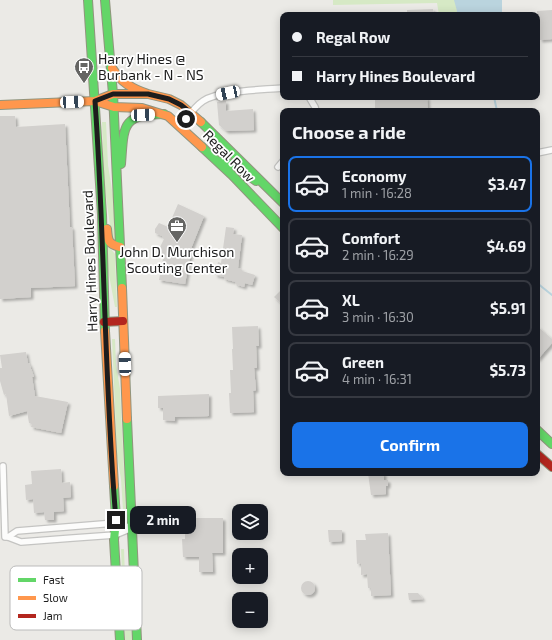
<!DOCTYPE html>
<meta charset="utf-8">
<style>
body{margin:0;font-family:"Exo 2",sans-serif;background:#20242c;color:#f1f3f6;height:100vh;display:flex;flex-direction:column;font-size:15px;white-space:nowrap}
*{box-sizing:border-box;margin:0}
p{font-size:13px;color:#9ea1a6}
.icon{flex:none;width:22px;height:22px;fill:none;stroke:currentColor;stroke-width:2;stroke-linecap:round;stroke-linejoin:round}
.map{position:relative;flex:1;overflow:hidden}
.details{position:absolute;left:280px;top:108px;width:260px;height:368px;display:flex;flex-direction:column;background:#171b24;border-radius:8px;box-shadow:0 2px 10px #0003}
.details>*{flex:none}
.guide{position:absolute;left:280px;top:12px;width:260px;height:88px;border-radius:8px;box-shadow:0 2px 10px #0003;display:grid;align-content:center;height:88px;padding:0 12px;background:#171b24}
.tools{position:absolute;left:232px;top:504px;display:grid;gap:8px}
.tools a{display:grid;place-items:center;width:36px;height:36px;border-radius:8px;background:#171b24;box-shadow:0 2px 10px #0003;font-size:20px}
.end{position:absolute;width:18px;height:18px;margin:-9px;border:5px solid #1d1d1d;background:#fff;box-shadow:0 0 0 2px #fff}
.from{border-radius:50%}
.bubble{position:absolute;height:28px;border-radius:8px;background:#171b24;box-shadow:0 2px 10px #0003;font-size:13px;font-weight:700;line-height:28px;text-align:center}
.car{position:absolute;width:12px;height:24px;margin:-12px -6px;border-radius:5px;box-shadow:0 0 3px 1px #0007;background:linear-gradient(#fff 24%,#345 0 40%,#fff 0 76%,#345 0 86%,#fff 0)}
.guide b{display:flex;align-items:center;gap:14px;height:38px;font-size:15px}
.guide b+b{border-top:1px solid #363941}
.guide i{width:10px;height:10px;background:#f1f3f6}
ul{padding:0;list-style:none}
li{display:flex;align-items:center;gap:12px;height:56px;margin:0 8px 6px;padding:0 4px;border:2px solid #363941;border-radius:8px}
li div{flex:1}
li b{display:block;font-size:15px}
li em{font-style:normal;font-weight:700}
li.active{border-color:#1a73e8}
li>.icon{width:36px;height:36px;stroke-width:1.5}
h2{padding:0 12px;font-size:18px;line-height:48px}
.action{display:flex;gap:8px;margin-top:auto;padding:8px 12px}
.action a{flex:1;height:46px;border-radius:8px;background:#1a73e8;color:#fff;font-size:16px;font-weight:700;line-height:46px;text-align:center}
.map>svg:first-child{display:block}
.grass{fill:#d6e9c5}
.water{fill:#bad4de}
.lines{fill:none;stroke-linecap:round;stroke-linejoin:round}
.stream{stroke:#bad4de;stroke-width:2}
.building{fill:#d2d0cd;filter:url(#shadow)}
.street-casing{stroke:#c4c4c2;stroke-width:8}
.fast-casing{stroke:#91957e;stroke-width:10}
.slow-casing{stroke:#91957e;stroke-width:10}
.jam-casing{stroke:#91957e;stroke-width:10}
.street{stroke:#fcfcfb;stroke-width:5.5}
.fast{stroke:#63d668;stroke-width:8}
.slow{stroke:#ff974d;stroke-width:8}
.jam{stroke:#b3261e;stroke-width:8}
.route{stroke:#1d1d1d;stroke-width:5}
.labels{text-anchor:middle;stroke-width:3.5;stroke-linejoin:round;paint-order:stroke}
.poi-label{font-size:14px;fill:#1d1d1d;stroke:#fff;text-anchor:start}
.street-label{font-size:14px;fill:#1d1d1d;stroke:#fff}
.key{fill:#fff;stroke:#bbb;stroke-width:1}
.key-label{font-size:11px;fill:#1d1d1d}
</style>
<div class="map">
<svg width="552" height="640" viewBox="0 0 552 640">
<defs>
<filter id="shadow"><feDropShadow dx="2.5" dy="2.5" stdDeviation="1" flood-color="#0004"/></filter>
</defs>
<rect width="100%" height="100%" fill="#ebeae6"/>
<path class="grass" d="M333,0H502V15H439L437,3L333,5Z
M102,122H106L108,165L113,196L115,240H112L104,182Z
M107,248H110L115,254L117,307H115L108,270Z
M112,339H115L116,364L120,389L126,509L123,510L121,479L117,456Z
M121,549H124L125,576L129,597L132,640H125Z"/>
<path class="water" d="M454,0H502V15H456L457,11Z"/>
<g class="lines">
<path class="stream" d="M494,97L497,111
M537,283L552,295"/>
</g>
<path class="building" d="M433,9L434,15H407V10Z
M552,10V39L540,40L539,31L537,30V11Z
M375,97H427L428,111H375Z
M226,101V111L253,109L254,130L226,131L219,125L217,102Z
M0,116H15L16,127L65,124L70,227H72L75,286L31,288V297L0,299Z
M178,204L204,216L192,246L185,284L159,280L164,253L158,251L164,239L162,238V236L155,233V229L159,223L168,227Z
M226,227L234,228L233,234L242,235L238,268L243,270L242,271L255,275L252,285L245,283L244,287L235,284L236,282L224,279V277L215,275L218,262L221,263Z
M283,288V305L274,297Z
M258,326L259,346H256L257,368H254L256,390L253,391L254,412L230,413L229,393H231L230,370H233L232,349H233L232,327Z
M537,326L552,339V343L537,360Z
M26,352L28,364L29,363L34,377H32L35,396L68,402L61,433L31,427L32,424L29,423L27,411L9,416L6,394L4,395L0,381V368H2L0,355Z
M209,394V416L175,417V421L163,420V408H158V396Z
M61,469L62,483L70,482L71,497L63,498L64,511L54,512V520H45L44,512L34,513L33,499L26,500L25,485L32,484L31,471Z
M368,473H384V480H388V486H386V494L371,495Z
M192,518H223V553H212L213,572H199V557H183L182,539H185V532H189L192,528Z
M328,530H342V541L329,542Z
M388,533L391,595L371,596V588H368L367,574L361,575V563L357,564L356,540H366L365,534Z
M301 588a7 7 0 1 1 14 0a7 7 0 1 1-14 0Z
M408,593H418L423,599L409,600Z"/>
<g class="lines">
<g class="street-casing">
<path id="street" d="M309,97L315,107L316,111
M180,126C187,118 194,107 203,101C220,90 262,90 283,88
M537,153L552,150
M278,167L283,161
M3,466L5,537H8L21,542L73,538L115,535L132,528
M8,537L17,531L115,523L132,528"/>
</g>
<g class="fast-casing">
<path id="fast" d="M88,0L102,215L105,331
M105,0L113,94L122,288
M201,122L283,203
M202,147L232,175L283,228
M217,161L232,164L256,181
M121,164C124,126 121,114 164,114
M127,419L137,640
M537,430L552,444
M114,486L116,520L114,540L120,640"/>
</g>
<g class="slow-casing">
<path id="slow" d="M112,68C121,82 132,89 148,94
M95,101L114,107L142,108L168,116L202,147
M0,105L95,101L113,94H148L169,99L181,105L201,122
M107,229C108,241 108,244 120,247
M122,288L127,419
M105,331L114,486"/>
</g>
<g class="jam-casing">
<path id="jam" d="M104,322L123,321
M537,454L552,467"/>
</g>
<use href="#street" class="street"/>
<use href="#fast" class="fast"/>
<use href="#slow" class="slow"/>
<use href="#jam" class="jam"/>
</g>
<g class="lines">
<path class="route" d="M116,520C104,380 105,241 95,101L113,94H148L169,99L181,105L191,113L186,119"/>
</g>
<defs>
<g id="bus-pin" transform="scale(1)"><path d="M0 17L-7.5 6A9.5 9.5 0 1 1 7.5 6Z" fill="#656563" stroke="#fff"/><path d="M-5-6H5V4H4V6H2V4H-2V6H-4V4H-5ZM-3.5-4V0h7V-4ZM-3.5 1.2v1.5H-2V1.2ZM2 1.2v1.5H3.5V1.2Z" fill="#fff"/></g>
<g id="office-pin" transform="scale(1)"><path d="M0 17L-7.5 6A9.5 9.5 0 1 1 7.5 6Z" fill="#656563" stroke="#fff"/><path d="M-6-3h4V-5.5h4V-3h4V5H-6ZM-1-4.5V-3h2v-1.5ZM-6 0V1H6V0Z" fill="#fff"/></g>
</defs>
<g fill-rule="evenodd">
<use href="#bus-pin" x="84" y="67"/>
<use href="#office-pin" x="177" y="226"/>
</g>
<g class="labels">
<g class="poi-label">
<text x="98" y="64">Harry Hines @<tspan x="98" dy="16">Burbank - N - NS</tspan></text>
<text x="177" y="257" text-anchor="middle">John D. Murchison<tspan x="177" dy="16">Scouting Center</tspan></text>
</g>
<g class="street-label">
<text transform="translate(229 156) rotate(45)" y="5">Regal Row</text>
<text transform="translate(90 261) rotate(-92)" y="5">Harry Hines Boulevard</text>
</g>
</g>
<rect x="10" y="566" width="132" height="64" rx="6" class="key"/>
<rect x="18" y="578" width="18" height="4" fill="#63d668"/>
<rect x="18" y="596" width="18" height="4" fill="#ff974d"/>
<rect x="18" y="614" width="18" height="4" fill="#b3261e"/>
<g class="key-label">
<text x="43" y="584">Fast</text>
<text x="43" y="602">Slow</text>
<text x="43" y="620">Jam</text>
</g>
</svg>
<div class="tools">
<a><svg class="icon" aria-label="layers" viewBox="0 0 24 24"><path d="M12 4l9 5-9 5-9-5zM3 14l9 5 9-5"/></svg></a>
<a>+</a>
<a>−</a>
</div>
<i class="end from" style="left:186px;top:119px"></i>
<i class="end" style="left:116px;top:520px"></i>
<div class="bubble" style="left:130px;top:506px;width:66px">2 min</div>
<i class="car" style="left:228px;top:93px;rotate:258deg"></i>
<i class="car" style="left:72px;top:102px;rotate:87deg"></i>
<i class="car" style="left:143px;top:115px;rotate:88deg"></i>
<i class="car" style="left:125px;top:364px;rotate:358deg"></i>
<div class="guide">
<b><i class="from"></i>Regal Row</b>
<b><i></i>Harry Hines Boulevard</b>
</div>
<section class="details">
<h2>Choose a ride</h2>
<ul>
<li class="active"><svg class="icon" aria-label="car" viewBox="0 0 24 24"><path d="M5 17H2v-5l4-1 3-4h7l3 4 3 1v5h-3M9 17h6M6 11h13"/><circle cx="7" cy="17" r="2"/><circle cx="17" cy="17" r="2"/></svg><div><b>Economy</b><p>1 min · 16:28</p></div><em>$3.47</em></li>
<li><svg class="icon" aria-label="car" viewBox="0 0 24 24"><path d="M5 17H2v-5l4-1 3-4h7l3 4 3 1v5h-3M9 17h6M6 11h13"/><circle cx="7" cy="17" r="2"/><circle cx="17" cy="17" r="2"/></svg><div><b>Comfort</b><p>2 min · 16:29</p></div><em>$4.69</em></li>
<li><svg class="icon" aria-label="car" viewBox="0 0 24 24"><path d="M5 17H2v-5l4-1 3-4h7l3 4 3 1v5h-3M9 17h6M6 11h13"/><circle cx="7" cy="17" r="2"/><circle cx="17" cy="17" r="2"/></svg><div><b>XL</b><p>3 min · 16:30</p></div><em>$5.91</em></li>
<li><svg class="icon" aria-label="car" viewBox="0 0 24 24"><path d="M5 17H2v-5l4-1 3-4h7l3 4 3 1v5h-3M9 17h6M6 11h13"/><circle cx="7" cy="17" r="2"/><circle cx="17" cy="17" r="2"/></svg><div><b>Green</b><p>4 min · 16:31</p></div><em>$5.73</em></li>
</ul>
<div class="action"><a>Confirm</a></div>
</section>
</div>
